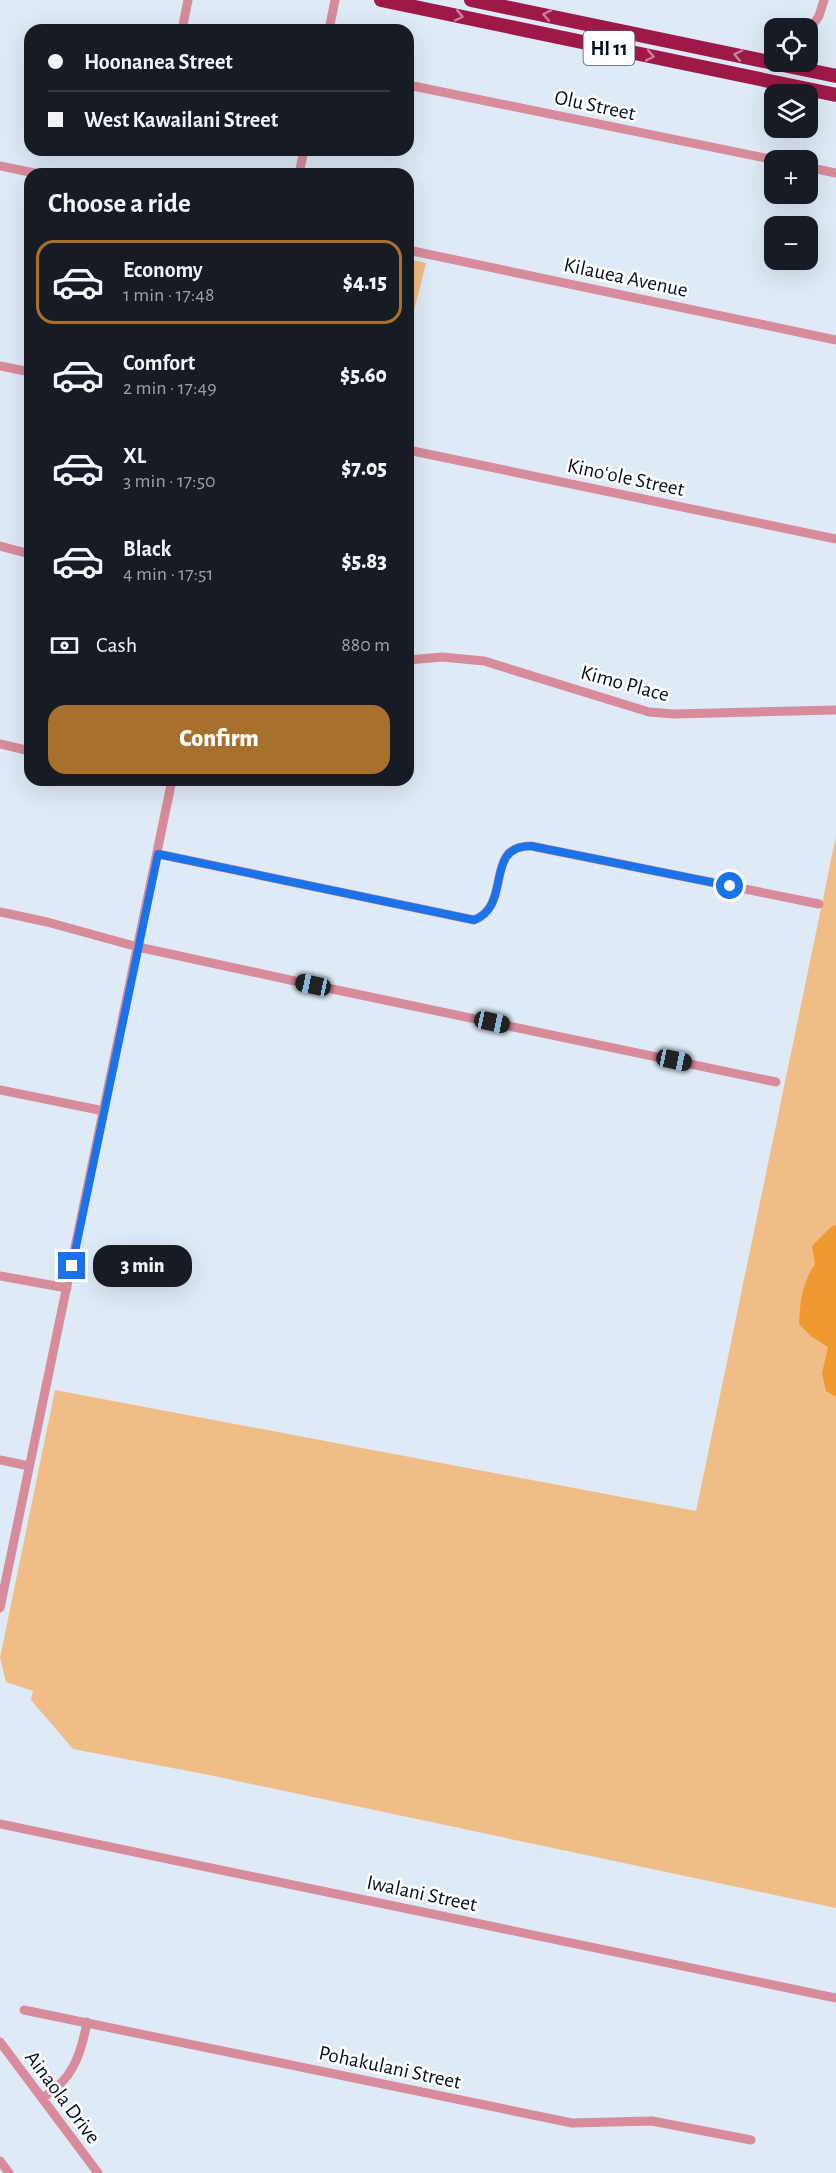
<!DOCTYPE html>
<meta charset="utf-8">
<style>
body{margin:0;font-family:"Alegreya Sans",sans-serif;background:#242831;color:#f1f3f6;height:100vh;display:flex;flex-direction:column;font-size:22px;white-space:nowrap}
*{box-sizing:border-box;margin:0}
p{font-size:20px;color:#9ea1a6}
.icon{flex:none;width:33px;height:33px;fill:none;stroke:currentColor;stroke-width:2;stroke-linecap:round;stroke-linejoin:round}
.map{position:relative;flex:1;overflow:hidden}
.side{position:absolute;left:24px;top:168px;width:390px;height:618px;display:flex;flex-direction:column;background:#171b24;border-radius:18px;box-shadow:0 6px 24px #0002}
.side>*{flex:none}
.top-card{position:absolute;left:24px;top:24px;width:390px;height:132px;border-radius:18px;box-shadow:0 6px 24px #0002;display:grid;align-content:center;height:132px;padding:0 24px;background:#171b24}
.fabs{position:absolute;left:764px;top:18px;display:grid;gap:12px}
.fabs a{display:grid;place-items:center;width:54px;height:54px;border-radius:12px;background:#171b24;box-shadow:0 6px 24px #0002;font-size:30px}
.end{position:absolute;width:27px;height:27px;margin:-14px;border:8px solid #1a73e8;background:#fff;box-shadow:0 0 0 3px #fff}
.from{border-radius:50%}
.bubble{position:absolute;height:42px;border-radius:18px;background:#171b24;box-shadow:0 6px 24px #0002;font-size:20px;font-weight:800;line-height:42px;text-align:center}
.car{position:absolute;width:18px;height:36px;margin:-18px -9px;border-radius:8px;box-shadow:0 0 4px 2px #0007;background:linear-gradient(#222 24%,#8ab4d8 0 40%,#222 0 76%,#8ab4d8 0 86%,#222 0)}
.top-card b{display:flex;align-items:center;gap:21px;height:57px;font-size:22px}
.top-card b+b{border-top:2px solid #363941}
.top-card i{width:15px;height:15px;background:#f1f3f6}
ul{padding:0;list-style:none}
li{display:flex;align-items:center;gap:18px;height:84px;margin:0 12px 9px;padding:0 12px;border:3px solid transparent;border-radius:18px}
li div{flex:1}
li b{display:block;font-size:22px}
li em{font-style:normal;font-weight:800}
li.current{border-color:#a8702d}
li>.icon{width:54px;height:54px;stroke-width:1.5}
h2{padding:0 24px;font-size:27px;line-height:72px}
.pay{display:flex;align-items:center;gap:15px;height:66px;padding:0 24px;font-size:22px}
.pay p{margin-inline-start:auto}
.cta{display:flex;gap:12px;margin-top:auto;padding:12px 24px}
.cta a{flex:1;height:69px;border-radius:18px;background:#a8702d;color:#fff;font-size:24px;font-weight:800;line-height:69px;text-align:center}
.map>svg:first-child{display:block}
.green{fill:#f1bd87}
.forest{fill:#ee9a30}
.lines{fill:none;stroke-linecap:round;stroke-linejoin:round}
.minor{stroke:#d88b9a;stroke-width:9}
.highway{stroke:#9f1948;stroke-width:14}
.oneway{stroke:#ca809a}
.route{stroke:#1a73e8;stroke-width:8}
.labels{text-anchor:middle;stroke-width:5;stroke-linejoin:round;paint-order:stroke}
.shield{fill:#fff;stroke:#4c5664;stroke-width:1.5}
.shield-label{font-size:20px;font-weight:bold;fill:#000e22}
.street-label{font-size:21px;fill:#000e22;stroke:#fff}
</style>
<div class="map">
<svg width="836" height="2173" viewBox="0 0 836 2173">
<rect width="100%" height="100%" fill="#deeaf6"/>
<path class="green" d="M408,259L426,263L408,334Z
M836,836V1908L209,1775L73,1749L31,1700L33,1691L6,1682L0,1658L55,1390L696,1511Z"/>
<path class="forest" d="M836,1225V1397L826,1391L822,1373L828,1347L812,1337L799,1324C800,1302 802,1283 815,1264L812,1246L831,1227Z"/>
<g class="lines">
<path class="minor" d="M182,30L188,0
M329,30L335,0
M807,30L810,29L819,16L824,0
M408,85L775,160
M0,166L39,174
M807,167L836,173
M299,174L304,150
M408,250L836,340
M0,366L30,372
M408,450L836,539
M0,546L30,554
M408,660L442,657L484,661L649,712L674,714L836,710
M0,744L30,751
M158,854L474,920C513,905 483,845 531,846L819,904
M0,912L47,922L138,947L313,985L776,1082
M0,1090L104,1111
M0,1276L67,1288
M0,1460L29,1466
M0,1608L172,780
M0,1824L836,1998
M24,2010L572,2123L652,2121L751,2140
M0,2042L98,2173
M42,2098C72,2081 81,2055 87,2022
M0,2161L9,2173"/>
<path class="highway" d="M381,0L836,95
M471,0L836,76"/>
</g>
<defs><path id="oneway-chevron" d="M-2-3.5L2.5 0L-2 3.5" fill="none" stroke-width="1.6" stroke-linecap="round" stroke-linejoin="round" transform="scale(1.5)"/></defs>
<g class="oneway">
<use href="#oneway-chevron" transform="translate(547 15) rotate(-169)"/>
<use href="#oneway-chevron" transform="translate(459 16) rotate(12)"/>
<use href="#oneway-chevron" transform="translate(738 55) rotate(-168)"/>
<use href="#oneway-chevron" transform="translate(650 56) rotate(12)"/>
</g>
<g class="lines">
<path class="route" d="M72,1266L158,854L474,920C513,905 483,846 531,846L730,886"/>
</g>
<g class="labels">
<rect class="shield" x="583.5" y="31" width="51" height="34" rx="4.5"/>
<g class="shield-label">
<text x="609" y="55">HI 11</text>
</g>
<g class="street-label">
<text transform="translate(595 105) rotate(12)" y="7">Olu Street</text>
<text transform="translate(626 277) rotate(12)" y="7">Kilauea Avenue</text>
<text transform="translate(626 477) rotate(12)" y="7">Kinoʻole Street</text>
<text transform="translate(625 683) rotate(15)" y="7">Kimo Place</text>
<text transform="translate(422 1893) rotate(12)" y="7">Iwalani Street</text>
<text transform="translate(390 2067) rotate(12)" y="7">Pohakulani Street</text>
<text transform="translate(63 2097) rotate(53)" y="7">Ainaola Drive</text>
</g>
</g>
</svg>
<div class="fabs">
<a><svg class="icon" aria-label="locate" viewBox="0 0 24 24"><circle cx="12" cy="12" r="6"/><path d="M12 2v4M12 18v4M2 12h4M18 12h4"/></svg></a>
<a><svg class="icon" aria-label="layers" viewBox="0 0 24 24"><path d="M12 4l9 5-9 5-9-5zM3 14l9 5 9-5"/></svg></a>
<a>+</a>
<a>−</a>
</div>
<i class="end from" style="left:730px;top:886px"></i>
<i class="end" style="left:72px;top:1266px"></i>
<div class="bubble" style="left:93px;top:1245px;width:99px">3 min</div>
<i class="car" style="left:313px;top:985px;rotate:282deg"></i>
<i class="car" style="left:492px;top:1022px;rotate:102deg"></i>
<i class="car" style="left:674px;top:1060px;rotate:102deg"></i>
<div class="top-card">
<b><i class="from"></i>Hoonanea Street</b>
<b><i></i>West Kawailani Street</b>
</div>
<section class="side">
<h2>Choose a ride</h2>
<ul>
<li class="current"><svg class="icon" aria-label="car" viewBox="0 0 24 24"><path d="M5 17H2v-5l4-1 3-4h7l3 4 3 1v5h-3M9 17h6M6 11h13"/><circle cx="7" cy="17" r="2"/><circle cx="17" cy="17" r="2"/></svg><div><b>Economy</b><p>1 min · 17:48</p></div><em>$4.15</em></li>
<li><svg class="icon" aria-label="car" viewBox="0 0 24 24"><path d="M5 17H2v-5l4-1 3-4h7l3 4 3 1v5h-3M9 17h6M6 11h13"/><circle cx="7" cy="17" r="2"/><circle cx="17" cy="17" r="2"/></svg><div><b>Comfort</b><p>2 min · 17:49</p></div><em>$5.60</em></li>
<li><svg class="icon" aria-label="car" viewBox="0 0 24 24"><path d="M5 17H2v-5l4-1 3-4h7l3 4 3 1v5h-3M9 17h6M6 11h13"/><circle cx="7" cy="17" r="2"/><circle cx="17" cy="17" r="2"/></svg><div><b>XL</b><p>3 min · 17:50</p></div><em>$7.05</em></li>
<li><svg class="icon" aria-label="car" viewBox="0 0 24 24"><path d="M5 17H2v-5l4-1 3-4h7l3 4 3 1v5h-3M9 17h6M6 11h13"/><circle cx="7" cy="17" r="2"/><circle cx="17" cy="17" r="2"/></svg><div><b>Black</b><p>4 min · 17:51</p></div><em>$5.83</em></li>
</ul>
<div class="pay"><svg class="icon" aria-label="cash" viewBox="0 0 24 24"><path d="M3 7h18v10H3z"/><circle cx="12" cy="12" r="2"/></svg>Cash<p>880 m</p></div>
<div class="cta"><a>Confirm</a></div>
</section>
</div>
